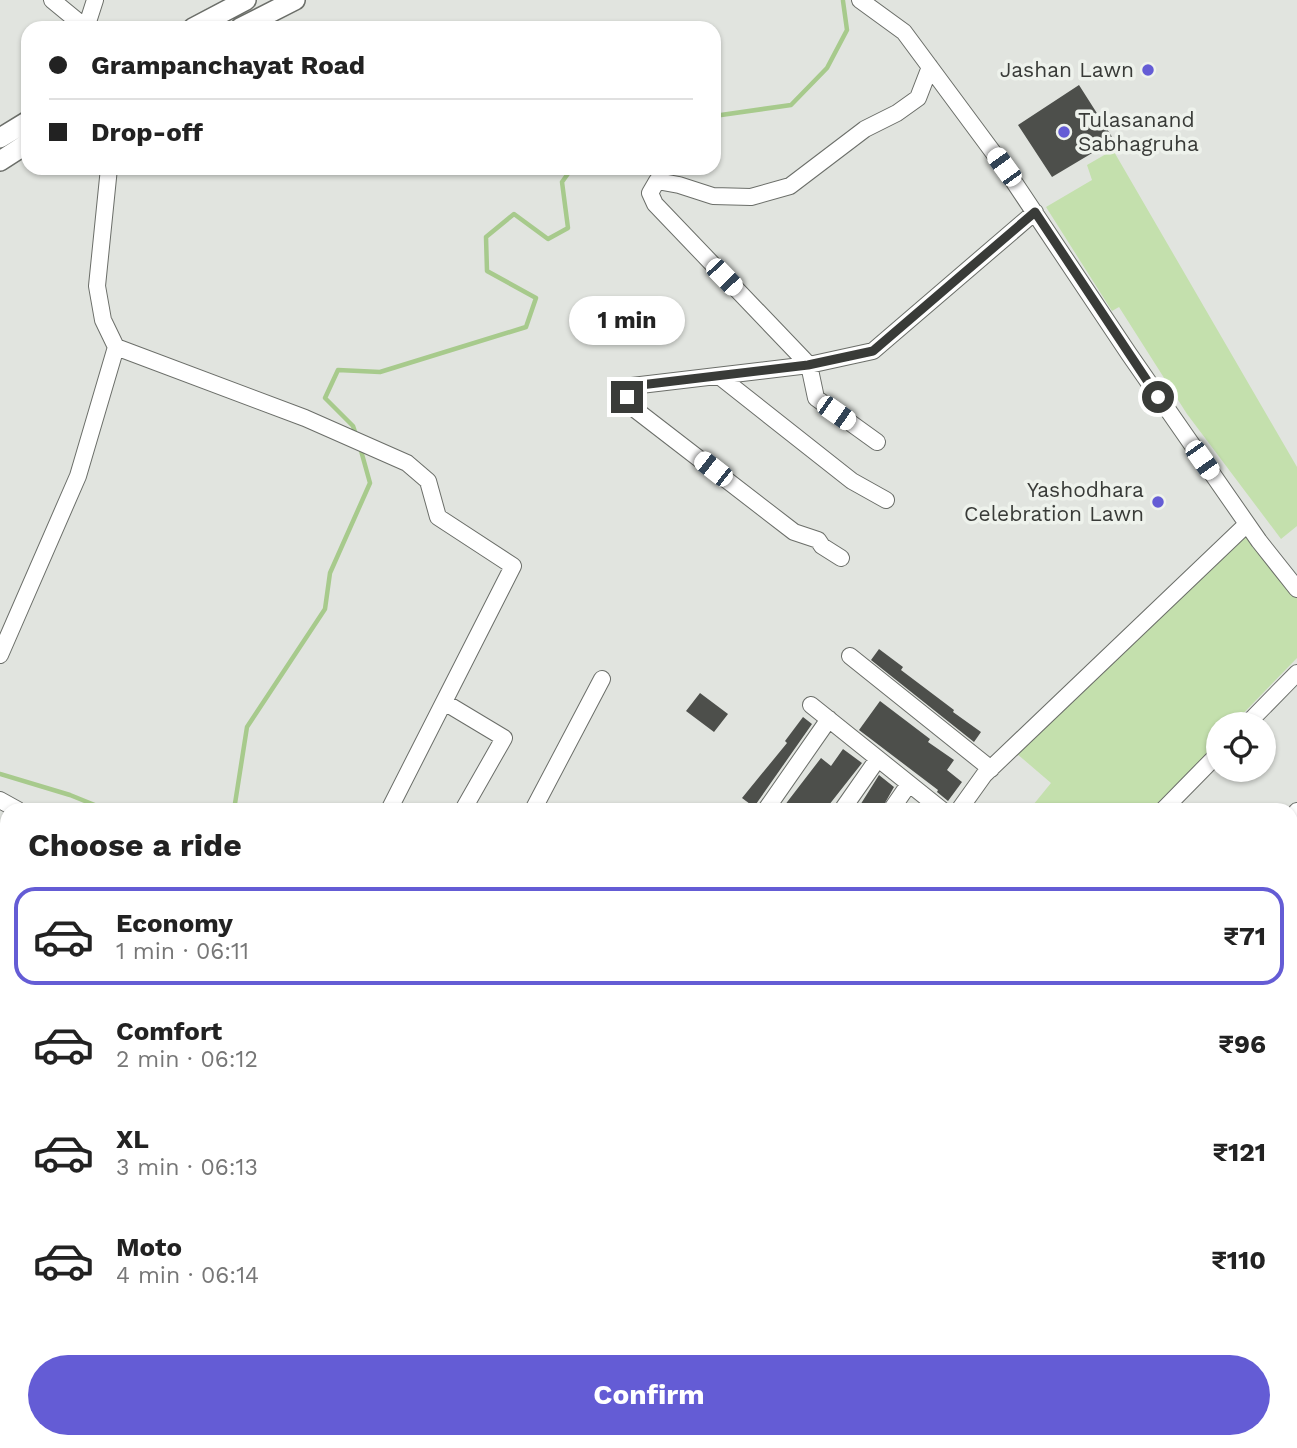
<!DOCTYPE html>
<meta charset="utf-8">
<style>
body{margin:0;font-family:"Work Sans",sans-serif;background:#f2f2f2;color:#222;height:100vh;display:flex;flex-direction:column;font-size:26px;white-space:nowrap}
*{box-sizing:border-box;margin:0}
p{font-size:23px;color:#767676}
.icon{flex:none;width:38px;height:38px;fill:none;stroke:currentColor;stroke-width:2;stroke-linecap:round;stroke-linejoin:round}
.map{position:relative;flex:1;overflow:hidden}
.panel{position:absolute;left:0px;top:803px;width:1298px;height:646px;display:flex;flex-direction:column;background:#fff;border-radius:21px 21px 0 0;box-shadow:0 2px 5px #0004}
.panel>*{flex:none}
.hud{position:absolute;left:21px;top:21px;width:700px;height:154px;border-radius:21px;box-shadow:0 2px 5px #0004;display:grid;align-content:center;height:154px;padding:0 28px;background:#fff}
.buttons{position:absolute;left:1206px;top:712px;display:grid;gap:14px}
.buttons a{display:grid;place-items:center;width:70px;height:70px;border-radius:50%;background:#fff;box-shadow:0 2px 5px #0004;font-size:35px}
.end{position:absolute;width:32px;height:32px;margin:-16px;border:9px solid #393b38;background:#fff;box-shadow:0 0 0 4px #fff}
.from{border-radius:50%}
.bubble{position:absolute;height:49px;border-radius:24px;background:#fff;box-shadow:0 2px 5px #0004;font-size:23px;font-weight:700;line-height:49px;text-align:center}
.car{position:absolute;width:21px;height:42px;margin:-21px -10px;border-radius:9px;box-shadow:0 0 5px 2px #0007;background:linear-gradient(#fff 24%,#345 0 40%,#fff 0 76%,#345 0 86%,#fff 0)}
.hud b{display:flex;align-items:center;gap:24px;height:66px;font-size:26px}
.hud b+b{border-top:2px solid #e0e0e0}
.hud i{width:18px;height:18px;background:#222}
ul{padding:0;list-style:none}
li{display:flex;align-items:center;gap:21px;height:98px;margin:0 14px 10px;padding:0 14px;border:4px solid transparent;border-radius:21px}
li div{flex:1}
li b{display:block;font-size:26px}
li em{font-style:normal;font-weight:700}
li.on{border-color:#645cd5}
li>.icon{width:63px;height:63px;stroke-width:1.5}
h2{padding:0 28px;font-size:32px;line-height:84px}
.action{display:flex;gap:14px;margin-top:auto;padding:14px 28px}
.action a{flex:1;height:80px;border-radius:42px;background:#645cd5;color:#fff;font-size:28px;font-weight:700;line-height:80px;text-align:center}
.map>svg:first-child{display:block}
.green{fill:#c4e0ad}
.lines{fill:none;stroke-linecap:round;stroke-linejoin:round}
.stream{stroke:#a7ca8c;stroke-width:4.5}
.building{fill:#4d4f4b}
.minor-casing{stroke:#6b6e69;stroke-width:18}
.major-casing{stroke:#6b6e69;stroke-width:22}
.minor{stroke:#fff;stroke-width:16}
.major{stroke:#fff;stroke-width:19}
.route{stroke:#393b38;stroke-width:9}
.poi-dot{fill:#645cd5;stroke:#eef2ec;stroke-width:2.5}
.labels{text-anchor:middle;stroke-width:7;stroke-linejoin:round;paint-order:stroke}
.poi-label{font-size:21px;fill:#393b38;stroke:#eef2ec;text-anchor:end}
</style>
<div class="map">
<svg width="1297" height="1448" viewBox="0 0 1297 1448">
<rect width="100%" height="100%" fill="#e1e4df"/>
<path class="green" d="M1113,150L1297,467V526L1281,539L1187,414L1119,307L1112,311L1046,207L1092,180L1087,165Z
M1245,530L1297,597V658L1233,724H1218V741L1155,810H1029L1051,783L1016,753Z
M1297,926V1152L1292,1159V932Z
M913,1442H1028L1018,1448H920Z
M1036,1442H1160L1150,1448H1040Z"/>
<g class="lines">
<path class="stream" d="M714,116L791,105L827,68L847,30L843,1
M356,435L353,426L325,398L338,370L380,372L526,327L536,298L487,271L486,237L514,214L548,239L568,228L562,182L572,168
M0,774L70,795L107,810
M234,810L247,727L325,609L330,573L370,483L360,447
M0,1175L7,1181
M123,1448L124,1442"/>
</g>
<path class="building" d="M1079,85L1114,140L1052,177L1018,125Z
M879,649L903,667L901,670L954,710L953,712L981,732L974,742L871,660Z
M700,693L728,714L714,732L686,711Z
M880,701L930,739L928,742L954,760L947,770L962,782L948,801L937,792L938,790L859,730Z
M803,717L812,724L754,807L742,798L787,743L785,741Z
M843,749L862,763L825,810H781L821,758L831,766Z
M879,775L894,787L881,810H857Z"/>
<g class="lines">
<g class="minor-casing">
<path id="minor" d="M52,0L86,28
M860,0L904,32L1004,167L1129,354L1259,541L1297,589
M86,28L95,0
M116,347L305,418L407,463L428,481L438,517L513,566L389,810
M719,376L852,481L886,500
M877,442L816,398L809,365L655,204L650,193L657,181L679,185L713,196L751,197L790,186L865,129L897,113L918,98L930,67
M841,558L822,546L818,540L794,532L632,407L627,397L632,386L809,365L873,351L1035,212
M0,655L78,476L116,347L103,320L97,286L109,168
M850,656L991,769
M444,702L504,738L463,810
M811,705L942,810
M1247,724L1297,673
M0,800L18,810
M767,808L829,719
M533,810L602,679
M842,810L877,760
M891,810L909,784
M959,810L984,775L1247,524
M1163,810L1218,754
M1292,817L1297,811
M1292,1164L1297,1168
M1292,1379L1297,1376
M262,1442L271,1448
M546,1442L555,1448
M884,1442L890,1448
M1249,1442L1255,1448
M170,1448L174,1442
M464,1448L468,1442
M586,1448L589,1442
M1168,1448L1177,1442"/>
</g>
<g class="major-casing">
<path id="major" d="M193,28L246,0
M240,28L295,0
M0,138L28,121
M0,161L28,143"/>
</g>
<use href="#minor" class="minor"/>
<use href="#major" class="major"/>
</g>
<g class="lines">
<path class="route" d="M627,397L632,386L808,365L873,351L1035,212L1158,397"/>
</g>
<g class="poi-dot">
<circle cx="1148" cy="70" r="7"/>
<circle cx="1064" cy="132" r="7"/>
<circle cx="1158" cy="502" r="7"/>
</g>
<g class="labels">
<g class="poi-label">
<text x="1134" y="77">Jashan Lawn</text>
<text x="1078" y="127" text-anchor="start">Tulasanand<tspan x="1078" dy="24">Sabhagruha</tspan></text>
<text x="1144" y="497">Yashodhara<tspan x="1144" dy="24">Celebration Lawn</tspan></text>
</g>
</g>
</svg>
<div class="buttons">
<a><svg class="icon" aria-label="locate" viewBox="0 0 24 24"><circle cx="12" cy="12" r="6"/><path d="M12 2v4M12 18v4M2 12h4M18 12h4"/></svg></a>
</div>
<i class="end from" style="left:1158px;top:397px"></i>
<i class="end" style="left:627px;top:397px"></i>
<div class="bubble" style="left:569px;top:296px;width:116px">1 min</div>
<i class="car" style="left:1004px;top:167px;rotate:324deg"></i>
<i class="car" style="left:724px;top:277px;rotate:136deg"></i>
<i class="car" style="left:836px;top:413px;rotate:125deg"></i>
<i class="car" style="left:1202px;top:460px;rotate:145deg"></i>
<i class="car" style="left:713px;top:469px;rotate:308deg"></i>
<div class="hud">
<b><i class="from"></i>Grampanchayat Road</b>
<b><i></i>Drop-off</b>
</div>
<section class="panel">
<h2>Choose a ride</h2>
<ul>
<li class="on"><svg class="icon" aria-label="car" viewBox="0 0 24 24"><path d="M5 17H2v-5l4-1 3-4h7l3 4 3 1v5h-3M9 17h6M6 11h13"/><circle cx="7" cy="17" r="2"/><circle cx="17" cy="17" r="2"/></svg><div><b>Economy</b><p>1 min · 06:11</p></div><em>₹71</em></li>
<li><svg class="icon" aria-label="car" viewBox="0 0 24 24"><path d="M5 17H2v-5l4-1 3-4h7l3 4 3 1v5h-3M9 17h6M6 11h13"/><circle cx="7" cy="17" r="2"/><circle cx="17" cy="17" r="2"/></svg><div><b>Comfort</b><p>2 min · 06:12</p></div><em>₹96</em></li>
<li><svg class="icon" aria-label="car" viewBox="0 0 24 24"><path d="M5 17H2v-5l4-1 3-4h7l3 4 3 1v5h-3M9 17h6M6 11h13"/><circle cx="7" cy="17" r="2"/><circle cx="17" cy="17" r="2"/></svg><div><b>XL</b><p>3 min · 06:13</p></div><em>₹121</em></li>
<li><svg class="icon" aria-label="car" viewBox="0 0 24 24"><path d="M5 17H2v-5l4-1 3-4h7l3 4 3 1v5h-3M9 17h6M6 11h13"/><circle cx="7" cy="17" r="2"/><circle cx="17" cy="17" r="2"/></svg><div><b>Moto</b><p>4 min · 06:14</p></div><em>₹110</em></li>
</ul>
<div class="action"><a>Confirm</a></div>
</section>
</div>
